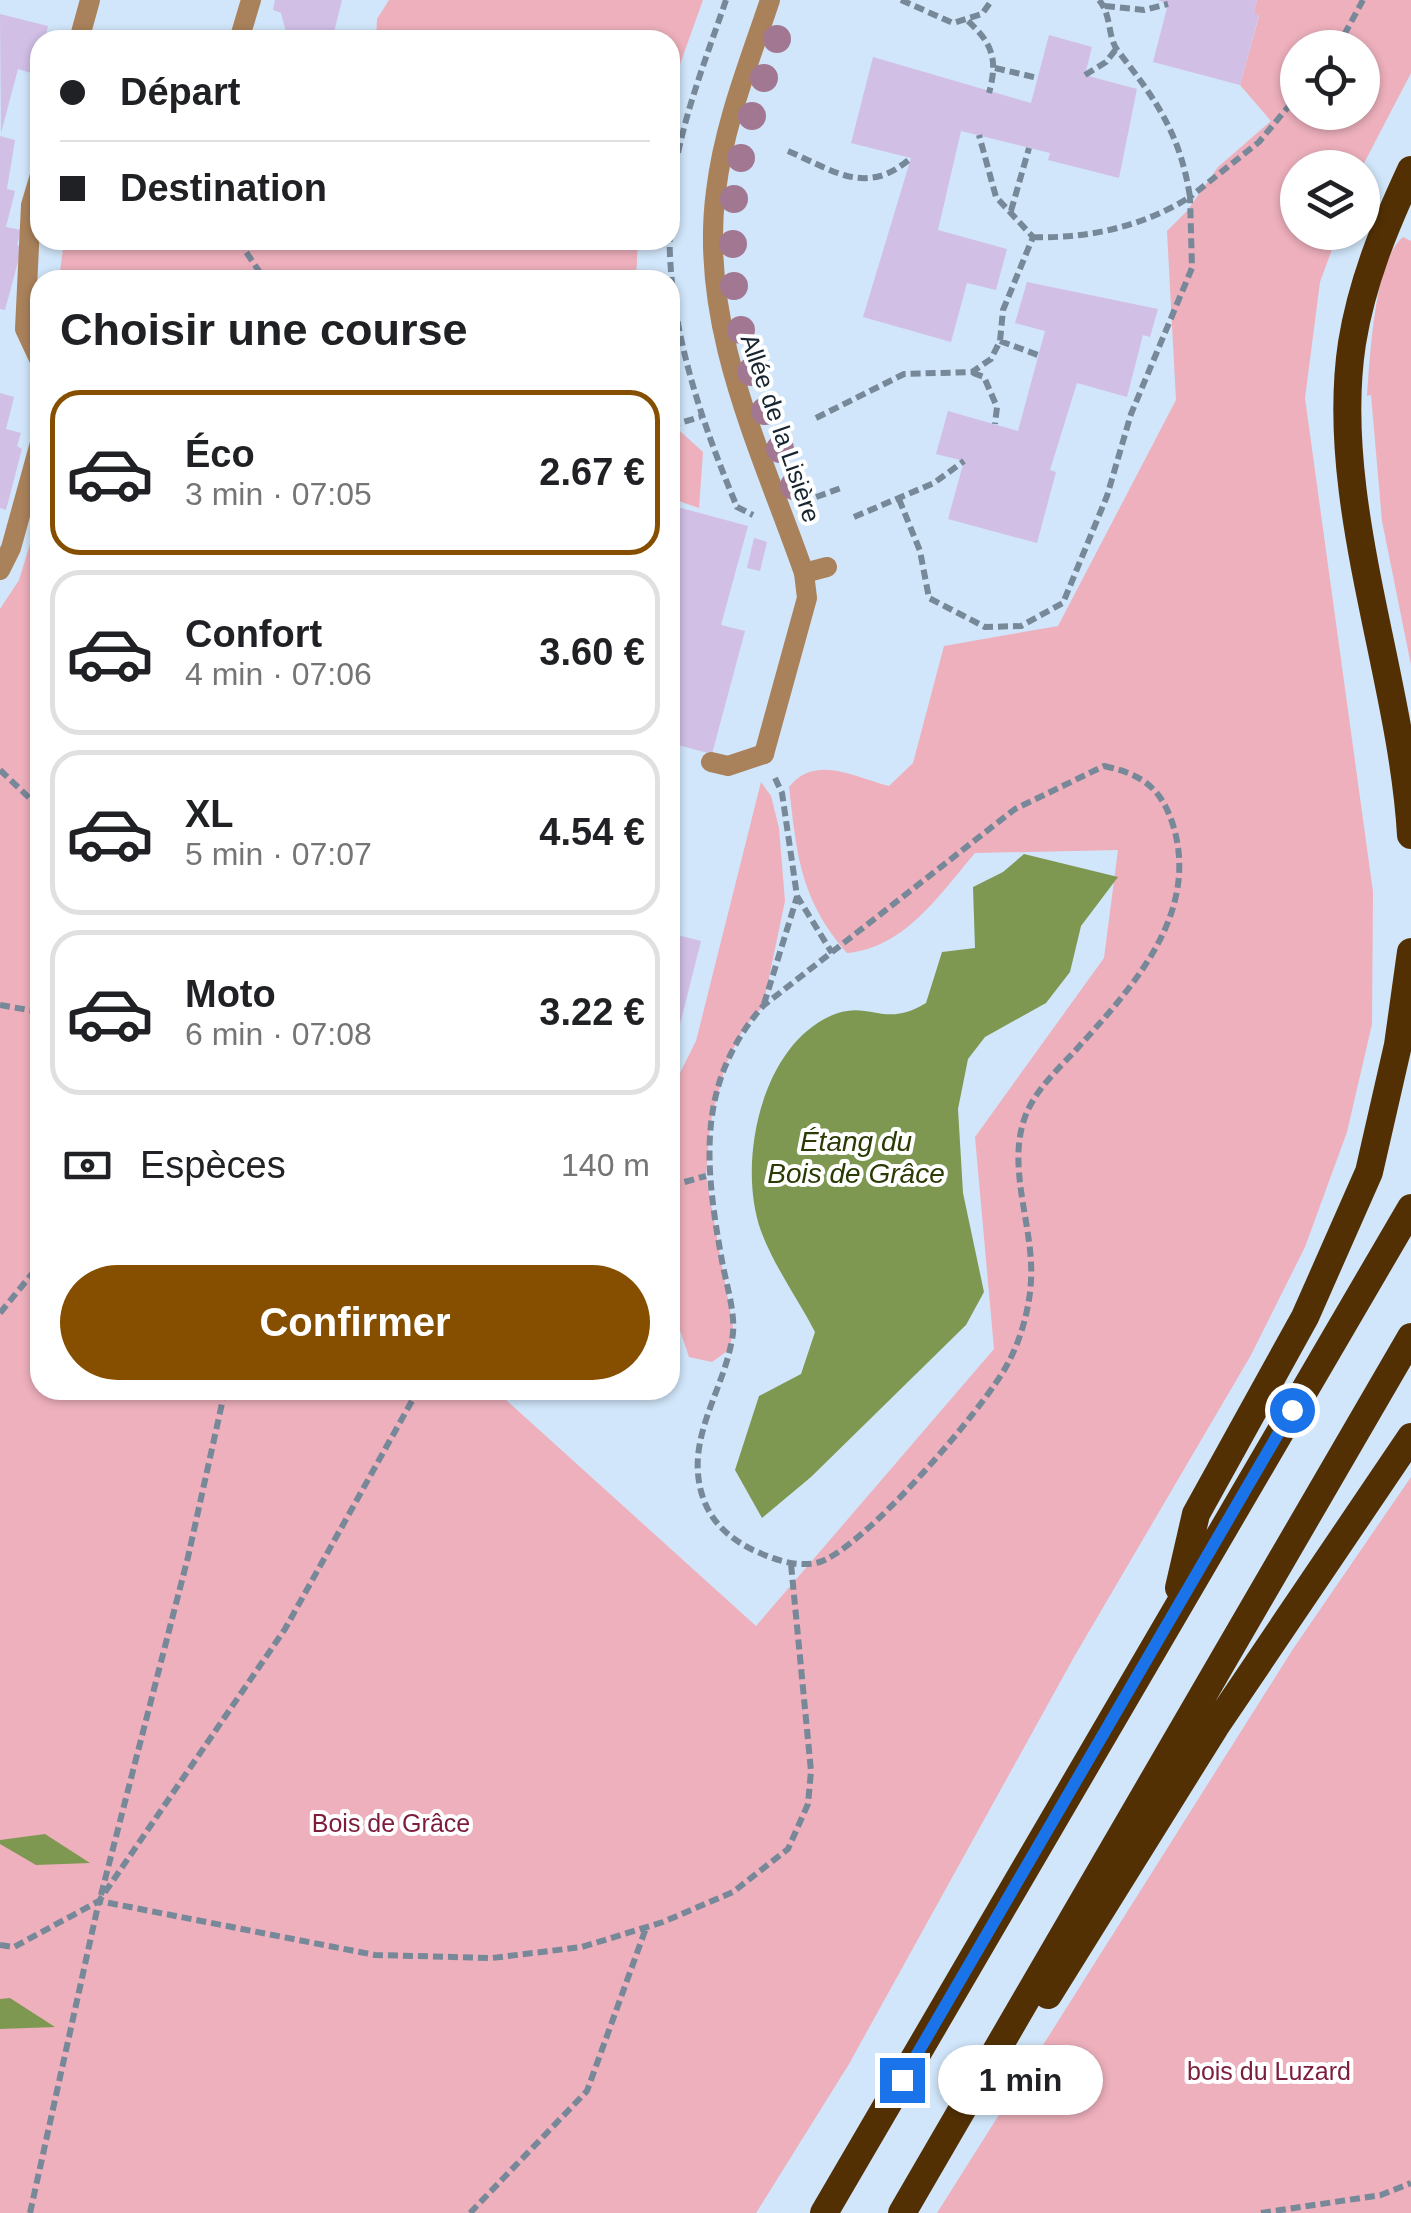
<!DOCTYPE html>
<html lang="fr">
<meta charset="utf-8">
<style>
body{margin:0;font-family:Arial,sans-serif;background:#f6f6f6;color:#202124;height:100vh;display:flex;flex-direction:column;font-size:38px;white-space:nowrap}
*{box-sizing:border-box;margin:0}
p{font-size:32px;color:#757577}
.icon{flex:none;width:55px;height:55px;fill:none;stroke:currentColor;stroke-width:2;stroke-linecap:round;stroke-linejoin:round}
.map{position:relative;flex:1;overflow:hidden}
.details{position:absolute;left:30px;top:270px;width:650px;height:1130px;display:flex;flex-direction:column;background:#fff;border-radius:30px;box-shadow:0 2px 8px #0004}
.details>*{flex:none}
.top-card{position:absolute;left:30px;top:30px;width:650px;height:220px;border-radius:30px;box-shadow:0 2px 8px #0004;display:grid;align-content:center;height:220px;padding:0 30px;background:#fff}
.buttons{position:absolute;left:1280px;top:30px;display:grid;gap:20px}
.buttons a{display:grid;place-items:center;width:100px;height:100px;border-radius:50%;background:#fff;box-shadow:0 2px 8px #0004;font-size:50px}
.end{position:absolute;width:45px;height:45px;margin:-22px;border:12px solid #1a73e8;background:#fff;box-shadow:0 0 0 5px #fff}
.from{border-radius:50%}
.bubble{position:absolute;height:70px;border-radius:35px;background:#fff;box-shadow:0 2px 8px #0004;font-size:32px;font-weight:700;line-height:70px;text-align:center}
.top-card b{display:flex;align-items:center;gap:35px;height:95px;font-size:38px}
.top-card b+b{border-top:2px solid #e0e0e0}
.top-card i{width:25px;height:25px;background:#202124}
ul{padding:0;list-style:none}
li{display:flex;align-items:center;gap:30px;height:165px;margin:0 20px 15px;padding:0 10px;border:5px solid #e0e0e0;border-radius:30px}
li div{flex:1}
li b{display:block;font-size:38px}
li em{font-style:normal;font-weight:700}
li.selected{border-color:#864f00}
li>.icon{width:90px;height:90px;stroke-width:1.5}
h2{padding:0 30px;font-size:45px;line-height:120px}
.pay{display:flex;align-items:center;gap:25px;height:110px;padding:0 30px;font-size:38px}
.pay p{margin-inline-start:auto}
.action{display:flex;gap:20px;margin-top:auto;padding:20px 30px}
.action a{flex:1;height:115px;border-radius:60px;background:#864f00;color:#fff;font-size:40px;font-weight:700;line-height:115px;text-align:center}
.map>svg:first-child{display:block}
.green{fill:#edb0bc;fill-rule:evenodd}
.water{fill:#7e9852}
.building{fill:#d1bfe6}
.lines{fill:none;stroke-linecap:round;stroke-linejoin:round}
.path{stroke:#789;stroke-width:6;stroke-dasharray:10 5;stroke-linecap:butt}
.service{stroke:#a9825b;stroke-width:20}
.pedestrian{stroke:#a9825b;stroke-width:20}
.minor{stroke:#a9825b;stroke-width:20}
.trunk{stroke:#523004;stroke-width:28}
.tree{fill:#a27792}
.route{stroke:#1a73e8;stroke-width:12}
.labels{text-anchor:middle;stroke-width:8;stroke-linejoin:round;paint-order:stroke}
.street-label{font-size:25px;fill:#172430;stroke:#fff}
.park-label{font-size:25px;fill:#7c1d3c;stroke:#fff}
.water-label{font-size:28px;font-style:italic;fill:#2b3b05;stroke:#fff}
</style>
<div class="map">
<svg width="1411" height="2213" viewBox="0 0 1411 2213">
<rect width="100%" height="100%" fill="#d1e6fa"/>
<path class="green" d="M389,0H703L670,92V40H376L377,19Z
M1257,0H1411V73L1362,167L1298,168V232L1338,233L1320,282L1305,398L1373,892L1372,1024L1347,1132L1305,1247L1251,1355L1074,1657L849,2064L756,2213H0V609L19,580L40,512V1390H495L756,1626L994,1349L975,1137L1104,958L1118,850L975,853C940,894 905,948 847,953C800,899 797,855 789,787C816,754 853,777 889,786L913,763L944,646L1058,626L1176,400L1167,231L1187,211L1218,167L1271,121L1240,85L1259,16L1254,14ZM1298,48H1362V112H1298Z
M1403,237L1411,241V665L1382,521L1371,395L1367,396C1370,359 1374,260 1403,237Z
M64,240H638L636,280H59Z
M670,422L703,452L699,508L670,498Z
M761,782L771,796L779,828L785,901L763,1006L743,1029L725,1067L710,1125L706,1176L733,1327L730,1349L712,1362L689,1357L670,1301V1081L678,1077L696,1041Z
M1411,1477V2213H937L1293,1649Z"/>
<path class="water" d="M1024,854L1118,877L1081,926L1070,972L1046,1003L985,1037L968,1059L958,1109L963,1193L984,1292L966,1325L811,1477L762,1518L735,1470L759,1396L801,1374L815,1332C798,1299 774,1266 761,1231C736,1162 762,1039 838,1013C871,1002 885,1028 926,1003L942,952L975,948L973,887L1003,872Z
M45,1834L90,1863L36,1865L0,1844V1840Z
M10,1998L55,2027L0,2029V1999Z"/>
<path class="building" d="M275,0H342L334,32L350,36L349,40H288L281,13L273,10Z
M1158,0H1257L1254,14L1259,15L1240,85L1153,62L1168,4Z
M0,14L48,26L45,40H40V61L35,60L31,73L18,69L1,133Z
M1049,35L1092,47L1085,75L1137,89L1119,178L1048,160L1050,153L961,131L938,230L1007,249L996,290L967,283L951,342L863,317L911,158L851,143L873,57L1031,103Z
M0,136L15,140L7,189L15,191L6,227L21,230L17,245L22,247L5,310L0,309Z
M1027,282L1158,309L1150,337L1143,335L1127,397L1077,383L1050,470L1056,472L1037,543L948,519L964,461L936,454L948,411L1018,431L1045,331L1015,323Z
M0,393L14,397L6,429L21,433L17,446L22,449L6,510L0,508Z
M670,505L748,526L721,625L745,631L712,754L670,743Z
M754,538L767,542L760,571L747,568Z
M670,933L701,941L671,1060H670Z"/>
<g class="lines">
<path class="path" d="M726,0C709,50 689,101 678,153C652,277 690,394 737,507L753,515
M901,0L953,23L982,14L992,0
M1105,6L1144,10L1168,4
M968,21C993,44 998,60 989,93
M1337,48L1363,0
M995,68L1038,78
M1085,75L1106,62L1116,49
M788,151C835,171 866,197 911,158
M1011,211L1029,148
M1033,237C1088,239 1144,226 1190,197C1180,133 1156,100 1118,51C1107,37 1112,15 1099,0
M238,240L265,280
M422,280L465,275L488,280
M1000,341L1038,355
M973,373L984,377L997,407L995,424
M816,418L904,374L972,372L991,359L1000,341L1003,310L1033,237L996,197L979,135
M670,426L700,417
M899,499L920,551L929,598L985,627L1021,626L1063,603L1107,496L1131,414L1192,268L1190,197L1259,142L1298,95
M802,502L844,487
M854,517L934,483L964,461
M1104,766C1141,774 1161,787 1173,825C1201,915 1130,990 1074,1052C1056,1071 1034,1092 1025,1117C1008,1163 1029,1216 1031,1263C1033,1297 1023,1336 1007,1365C985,1407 860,1554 816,1563C794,1567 773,1559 753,1550C728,1538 708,1519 701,1491C686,1435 726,1388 733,1333C735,1311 726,1283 722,1261C705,1167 695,1084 763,1006L1015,809Z
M0,770L40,808
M775,778L782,793L797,896L832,953
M764,1004L797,897
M0,1005L40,1012
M670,1186L706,1176
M0,1313L40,1264
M101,1895L188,1557L225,1390
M0,1945L14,1947L99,1901L375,1955L492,1958L582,1947L663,1922L733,1892L788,1849L808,1804L811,1771L791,1564
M30,2213L99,1901L285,1629L418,1390
M470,2213L587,2091L646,1928
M1261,2213L1381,2195L1411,2183"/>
<path class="service" d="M804,573L827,567
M711,762L728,766L764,754"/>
<path class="pedestrian" d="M79,40L90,0
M239,40L251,0
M40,175L31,205L25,329L40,361
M0,570L11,548L40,443"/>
<path class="minor" d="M764,754L807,598L804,573C761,450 698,325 716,191C724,124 749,63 770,0"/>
<path class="trunk" d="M1411,170C1385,226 1362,281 1352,343C1328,500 1402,677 1411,835
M1179,1588L1196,1514L1305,1317L1369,1172L1398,1045L1411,952
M1048,1995L1215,1727L1411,1437
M824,2213L1411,1208
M902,2213L1411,1337"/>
</g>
<g class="tree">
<circle cx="777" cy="39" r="14"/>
<circle cx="764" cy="78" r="14"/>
<circle cx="752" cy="116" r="14"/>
<circle cx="741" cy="158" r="14"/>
<circle cx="734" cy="199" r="14"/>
<circle cx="733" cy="244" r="14"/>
<circle cx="734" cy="286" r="14"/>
<circle cx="741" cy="330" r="14"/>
<circle cx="751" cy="372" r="14"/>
<circle cx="765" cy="411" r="14"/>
<circle cx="780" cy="449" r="14"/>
<circle cx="794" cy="486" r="14"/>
</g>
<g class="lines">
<path class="route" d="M902,2080L1292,1410"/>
</g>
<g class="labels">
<g class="street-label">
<text transform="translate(781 428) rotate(71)" y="9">Allée de la Lisière</text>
</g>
<g class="park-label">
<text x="391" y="1832">Bois de Grâce</text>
<text x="1269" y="2080">bois du Luzard</text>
</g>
<g class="water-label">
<text x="856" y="1151">Étang du<tspan x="856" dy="32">Bois de Grâce</tspan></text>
</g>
</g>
</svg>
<div class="buttons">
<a><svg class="icon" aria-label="locate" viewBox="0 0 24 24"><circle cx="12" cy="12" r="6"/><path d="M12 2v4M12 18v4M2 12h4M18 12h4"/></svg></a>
<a><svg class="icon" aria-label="layers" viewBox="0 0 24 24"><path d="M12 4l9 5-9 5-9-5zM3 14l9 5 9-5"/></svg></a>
</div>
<i class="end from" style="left:1292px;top:1410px"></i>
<i class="end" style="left:902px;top:2080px"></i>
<div class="bubble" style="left:938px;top:2045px;width:165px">1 min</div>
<div class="top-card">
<b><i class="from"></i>Départ</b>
<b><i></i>Destination</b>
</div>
<section class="details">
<h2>Choisir une course</h2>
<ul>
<li class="selected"><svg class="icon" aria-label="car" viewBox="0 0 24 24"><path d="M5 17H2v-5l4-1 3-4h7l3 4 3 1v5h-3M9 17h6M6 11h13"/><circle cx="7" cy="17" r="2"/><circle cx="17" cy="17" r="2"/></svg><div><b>Éco</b><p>3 min · 07:05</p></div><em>2.67 €</em></li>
<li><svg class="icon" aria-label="car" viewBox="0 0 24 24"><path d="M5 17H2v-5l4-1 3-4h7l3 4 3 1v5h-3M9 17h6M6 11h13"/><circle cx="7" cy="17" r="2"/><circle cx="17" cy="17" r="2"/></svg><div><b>Confort</b><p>4 min · 07:06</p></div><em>3.60 €</em></li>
<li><svg class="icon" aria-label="car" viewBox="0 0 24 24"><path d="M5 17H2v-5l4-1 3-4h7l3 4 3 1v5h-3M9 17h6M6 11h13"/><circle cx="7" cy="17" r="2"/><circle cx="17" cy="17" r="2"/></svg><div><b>XL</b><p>5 min · 07:07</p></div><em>4.54 €</em></li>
<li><svg class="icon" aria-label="car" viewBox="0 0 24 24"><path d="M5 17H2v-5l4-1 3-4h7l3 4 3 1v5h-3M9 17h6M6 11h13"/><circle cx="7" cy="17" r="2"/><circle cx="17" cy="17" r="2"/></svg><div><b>Moto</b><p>6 min · 07:08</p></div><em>3.22 €</em></li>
</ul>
<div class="pay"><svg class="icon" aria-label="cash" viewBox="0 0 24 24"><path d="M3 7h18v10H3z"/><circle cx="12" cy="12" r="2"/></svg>Espèces<p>140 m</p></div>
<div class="action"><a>Confirmer</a></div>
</section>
</div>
